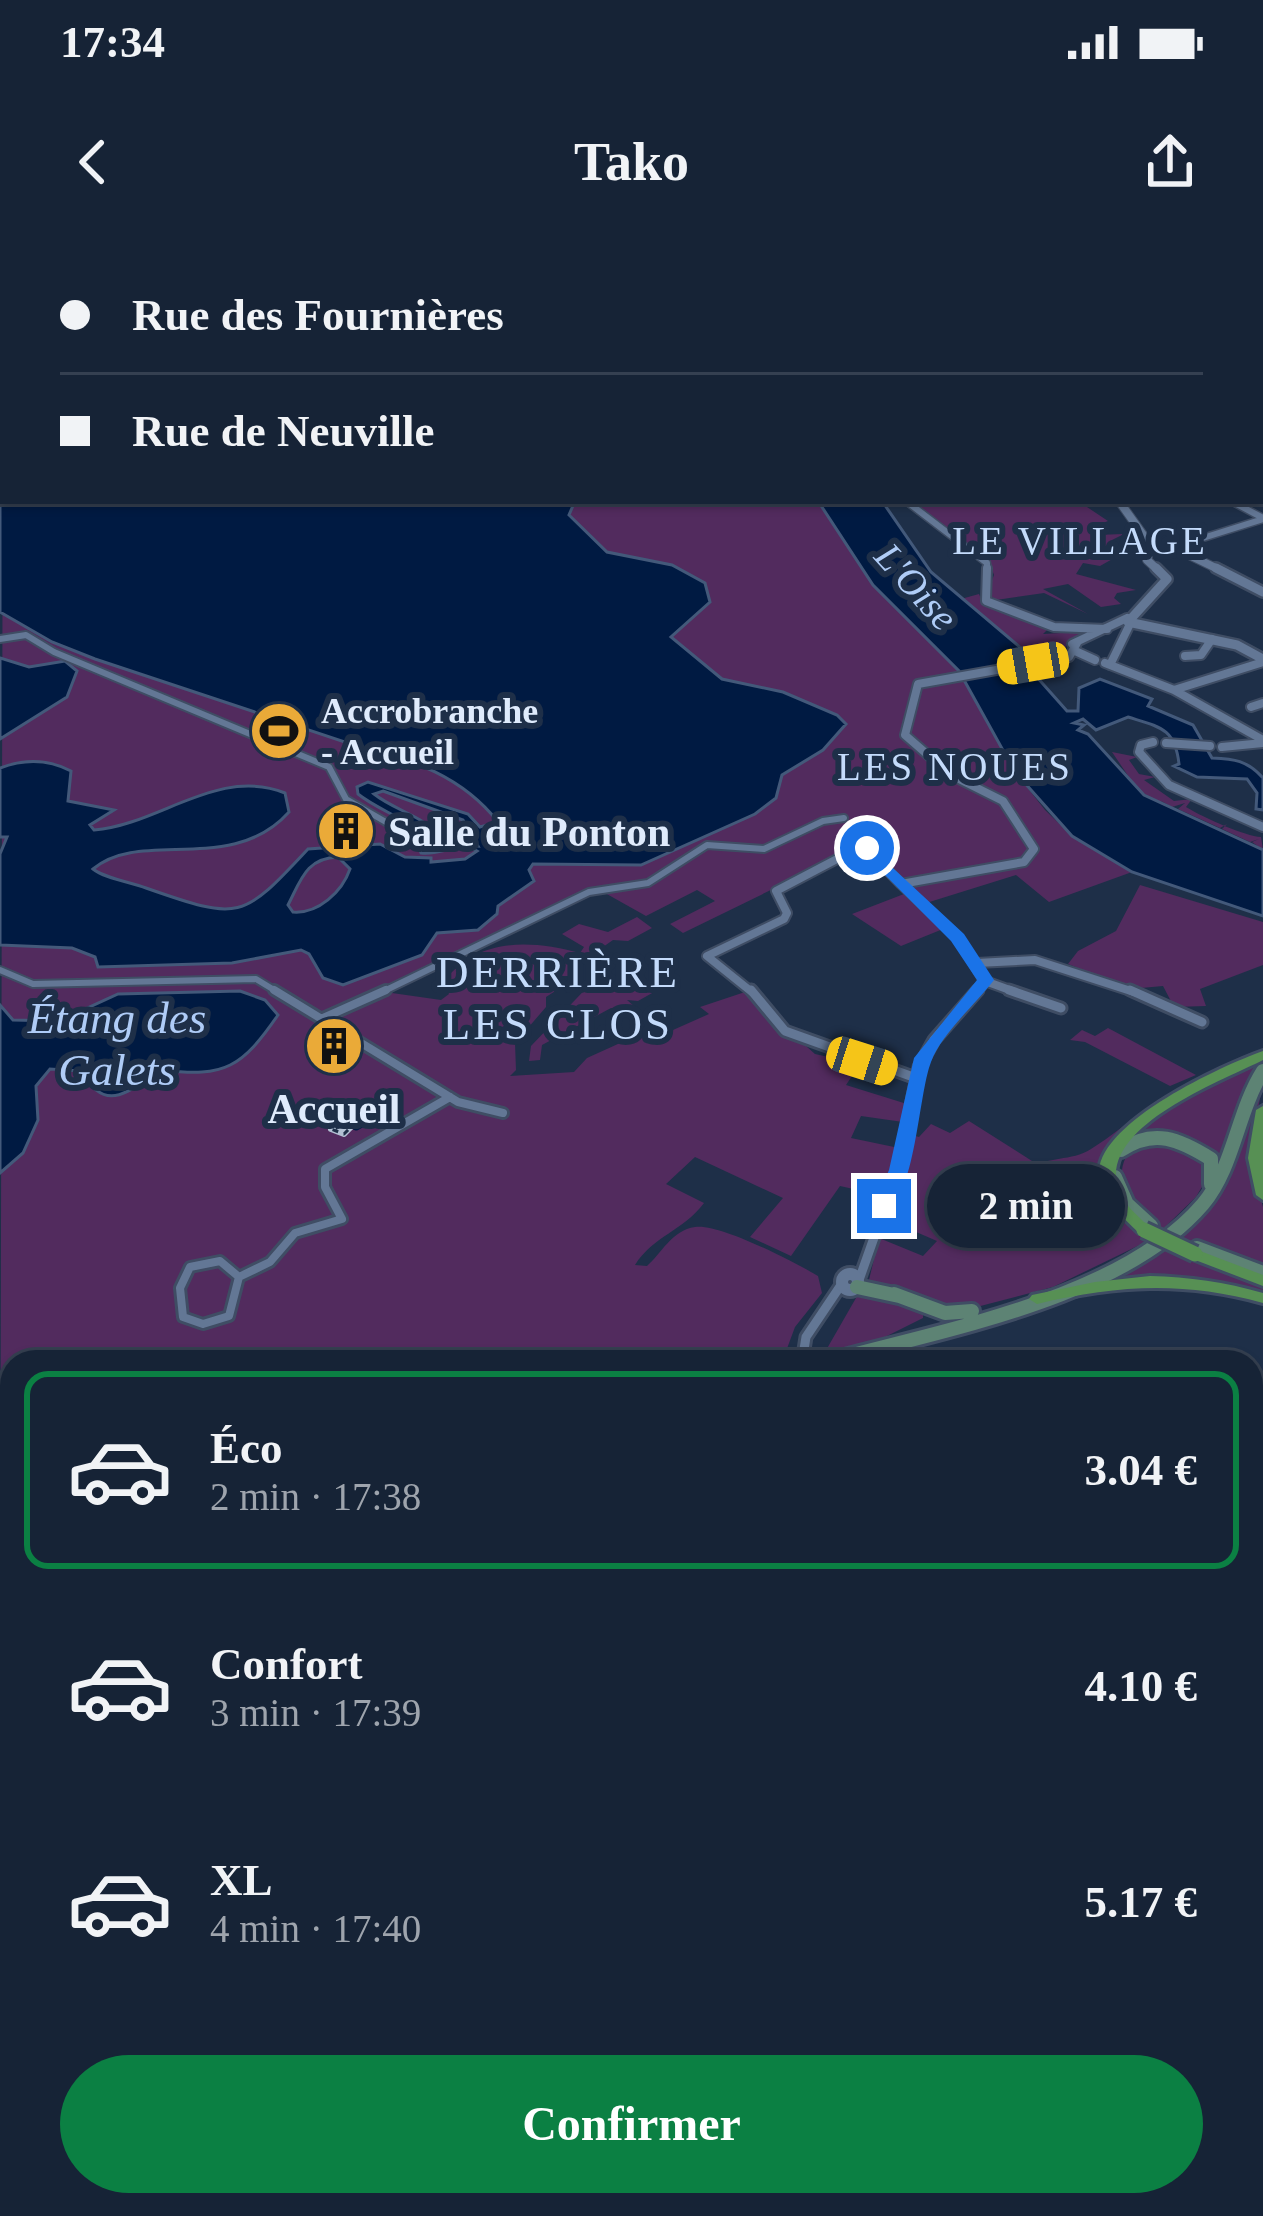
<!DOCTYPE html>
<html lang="fr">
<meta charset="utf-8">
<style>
body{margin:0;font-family:Georgia,serif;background:#232f42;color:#f1f3f6;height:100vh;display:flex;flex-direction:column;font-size:45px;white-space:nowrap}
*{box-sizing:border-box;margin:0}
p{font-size:39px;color:#9ea4ad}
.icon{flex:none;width:66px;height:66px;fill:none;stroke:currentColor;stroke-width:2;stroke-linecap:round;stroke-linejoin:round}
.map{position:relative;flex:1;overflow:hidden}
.side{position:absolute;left:0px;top:1110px;width:1263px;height:867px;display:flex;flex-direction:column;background:#162336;border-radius:36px 36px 0 0;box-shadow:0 3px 9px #0004,0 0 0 3px #354051}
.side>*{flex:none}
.hud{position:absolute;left:0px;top:0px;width:1263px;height:264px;box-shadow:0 3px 9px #0004,0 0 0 3px #354051;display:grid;align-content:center;height:264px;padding:0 60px;background:#162336}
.end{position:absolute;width:54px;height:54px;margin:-27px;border:15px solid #1a73e8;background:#fff;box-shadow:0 0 0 6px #fff}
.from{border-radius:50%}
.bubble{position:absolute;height:84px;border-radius:42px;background:#162336;box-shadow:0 3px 9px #0004,0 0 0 3px #354051;font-size:39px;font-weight:700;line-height:84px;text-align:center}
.car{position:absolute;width:36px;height:72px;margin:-36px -18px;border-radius:15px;box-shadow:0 0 9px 3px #0007;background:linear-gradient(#f5c518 24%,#345 0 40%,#f5c518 0 76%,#345 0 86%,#f5c518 0)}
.hud b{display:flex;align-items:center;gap:42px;height:114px;font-size:45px}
.hud b+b{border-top:3px solid #354051}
.hud i{width:30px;height:30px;background:#f1f3f6}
ul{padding:21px 0 0;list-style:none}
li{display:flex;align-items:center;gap:36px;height:198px;margin:0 24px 18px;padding:0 36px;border:6px solid transparent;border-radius:24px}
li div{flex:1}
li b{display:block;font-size:45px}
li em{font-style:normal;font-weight:700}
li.active{border-color:#0b8043}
li>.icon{width:108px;height:108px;stroke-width:1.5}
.primary-button{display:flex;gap:24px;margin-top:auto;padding:24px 60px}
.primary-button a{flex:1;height:138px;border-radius:72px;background:#0b8043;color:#fff;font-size:48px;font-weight:700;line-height:138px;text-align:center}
.status{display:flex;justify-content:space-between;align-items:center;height:84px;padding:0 60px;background:#162336;direction:ltr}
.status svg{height:33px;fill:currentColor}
header{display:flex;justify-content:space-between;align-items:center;height:156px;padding:0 60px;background:#162336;font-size:54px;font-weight:700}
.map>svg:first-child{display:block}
.green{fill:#522b5e}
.water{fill:#001a42;stroke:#43597a;stroke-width:3;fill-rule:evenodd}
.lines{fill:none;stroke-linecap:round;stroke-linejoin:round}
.canal{stroke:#001a42;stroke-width:9}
.pedestrian-far1-casing{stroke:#3f4d64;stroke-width:10}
.pedestrian-casing{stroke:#3f4d64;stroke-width:14}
.minor-far3-casing{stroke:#3f4d64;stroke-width:9}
.minor-far2-casing{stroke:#3f4d64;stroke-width:12}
.minor-far1-casing{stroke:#3f4d64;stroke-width:15}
.minor-casing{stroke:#3f4d64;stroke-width:18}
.tertiary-far2-casing{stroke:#3f4d64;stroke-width:10}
.tertiary-far1-casing{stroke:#3f4d64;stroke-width:14}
.tertiary-casing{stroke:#3f4d64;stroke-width:18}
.secondary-far1-casing{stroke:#3f4d64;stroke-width:20}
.secondary-casing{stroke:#3f4d64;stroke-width:24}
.primary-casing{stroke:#3f4d64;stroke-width:6}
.pedestrian-far1{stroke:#637795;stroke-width:6}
.pedestrian{stroke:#637795;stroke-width:8}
.minor-far3{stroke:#637795;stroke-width:6}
.minor-far2{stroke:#637795;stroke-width:8}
.minor-far1{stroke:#637795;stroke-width:9}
.minor{stroke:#637795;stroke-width:12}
.tertiary-far2{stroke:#637795;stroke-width:8}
.tertiary-far1{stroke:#637795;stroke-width:9}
.tertiary{stroke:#637795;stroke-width:12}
.secondary-far1{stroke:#5d8374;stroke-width:14}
.secondary{stroke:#5d8374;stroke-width:18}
.primary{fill:#579054;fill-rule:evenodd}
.rail-casing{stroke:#b3c0d3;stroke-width:6}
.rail{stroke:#1e2f48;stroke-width:3;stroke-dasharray:6;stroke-linecap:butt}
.primary-bridge-casing{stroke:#3f4d64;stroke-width:21;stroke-linecap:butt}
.primary-bridge{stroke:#579054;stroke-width:15}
.route{fill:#1a73e8}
.labels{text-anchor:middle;stroke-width:12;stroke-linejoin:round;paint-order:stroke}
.far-poi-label{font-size:36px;font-weight:bold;fill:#dfebfc;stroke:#1e2f48;text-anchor:start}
.far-neighbourhood-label{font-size:39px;letter-spacing:3px;fill:#c4dbfb;stroke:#1e2f48}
.far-water-label{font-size:39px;font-style:italic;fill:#afccf7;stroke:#1e2f48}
.poi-label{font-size:42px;font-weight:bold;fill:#dfebfc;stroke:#1e2f48;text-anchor:start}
.neighbourhood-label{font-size:45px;letter-spacing:3px;fill:#c4dbfb;stroke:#1e2f48}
.water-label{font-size:45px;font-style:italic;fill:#afccf7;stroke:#1e2f48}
</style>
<div class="status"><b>17:34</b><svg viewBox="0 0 49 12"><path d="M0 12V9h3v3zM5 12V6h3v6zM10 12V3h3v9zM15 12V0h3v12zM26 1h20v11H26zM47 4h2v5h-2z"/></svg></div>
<header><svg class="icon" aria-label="back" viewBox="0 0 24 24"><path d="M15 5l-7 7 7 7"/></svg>Tako<svg class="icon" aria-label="share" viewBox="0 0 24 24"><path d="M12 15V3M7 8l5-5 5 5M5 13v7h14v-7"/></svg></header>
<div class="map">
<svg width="1263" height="1976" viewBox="0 0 1263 1976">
<rect width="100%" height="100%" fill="#1e2f48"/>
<path class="green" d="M3,146V261H818L873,345L959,431L1015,532L1045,570L1072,596L1132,632L1049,662L1016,635L923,664L865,604L683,693L670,684L715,661L697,650L646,676L605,653H590L385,752L441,760L449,754L444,741C479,697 530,700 580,713L584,707L562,694L579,684L608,692L637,677L652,688L628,701L613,700L573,728L577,731L572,736H561L566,744L546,757V767L515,803L516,830L510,836L574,832L587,818L651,789L664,794L709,774L700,767L745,752L815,814L860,824L846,845L907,864L903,882L861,876L851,898L899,908L885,956L840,946L791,1016L750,997L783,958L695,917L666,944L704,963C683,991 653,996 635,1025L647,1026C661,1014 672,990 695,987C720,983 796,1023 818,1036L822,1053L795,1087L782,1122H12V1398L0,1406Z
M910,261H1078L1108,281L1091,288L1096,295L1124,294L1110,301L1116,317L1100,326L1083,323L1076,334L1136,350L1117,353L1114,358L1121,364L1101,367L1068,344L1043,349L1088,374L1044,353L996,360L987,353L994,335L989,321Z
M979,354L984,366L1048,389L1043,394L1097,391L1066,406L1063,414L1025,422L1021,408L961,359Z
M1112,512L1137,517L1129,520L1139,534L1155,537L1144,540L1174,561L1192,559L1186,567C1206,579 1245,596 1261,597L1263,610L1252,602L1259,599L1250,602L1222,589L1227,584L1220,588L1178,569L1185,563L1172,567L1161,561L1165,567L1137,549Z
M1140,645L1263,682V725L1200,749L1206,766L1174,767L1163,746L1130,749L1068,724L1078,711L1116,691Z
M904,654L943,689L901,706L852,674Z
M598,736L661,748L638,761L627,760L642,773L611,768L542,805L540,820L529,821L531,806Z
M1108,788L1196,835L1170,846L1085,802L1070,800L1082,790L1095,796Z
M1263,819L1237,866L1220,917L1168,893L1132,897L1142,884Z
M1203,837L1206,841C1134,879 1038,923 1150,1000L1053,1047L965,1070L869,1040L879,998L923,1016L937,1001L886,979L912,895L919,897L931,884L950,893L969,881L1032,921L1025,927L1029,930C1048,915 1071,922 1091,909C1131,884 1157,854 1203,837Z
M1263,843L1249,916L1263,967V1028L1178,997Z
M1138,901L1198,911L1210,933L1196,957L1163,989C1129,967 1104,934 1138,901Z
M1163,1007L1263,1047V1055L1180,1036L1098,1042Z
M860,1051L923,1071V1078L879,1100L825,1112Z
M1251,1237L1263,1243V1458L1251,1462Z
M0,1848L12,1863V1965H95L107,1976H0Z
M347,1965H634L647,1976H358Z"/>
<path class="water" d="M0,251L3,261H575L569,275L607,312L672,325L705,343L710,362L671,397L722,439L783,452L837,475L846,484L823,510L782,535L776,558L755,574L641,625L533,624L529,630L534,641L498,666L497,674L478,690L437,693L422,715L343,745L323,738L309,714L301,710L232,723L98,727L95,717L72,708L0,705V614L7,597H0V528C24,519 48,519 71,531L68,561L114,570L90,585L94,590C159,585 218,526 285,553L289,572C232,636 141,588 93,629C104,638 130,642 146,648C240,681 242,680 308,609L380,604L405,617L431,618V622L465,619L477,611C460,601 440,616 421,613L419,608L425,600C414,581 379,571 358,554L357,547L368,542L468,574L480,587L498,582C466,541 409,512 357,514L345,502L95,419L52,402L0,372ZM383,551L463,580L478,606L434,603L436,592C419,575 393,569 374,554ZM338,617L350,629C342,652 318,674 293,672L288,665C301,640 306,618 338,617Z
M818,261H882L931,332L1021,408L1027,426L1067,471H1078L1079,448L1100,439L1152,459L1148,466L1193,485L1212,518C1234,519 1247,520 1263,538V570L1256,569L1257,553L1247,539L1197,537L1174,526L1179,524C1175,488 1160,487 1128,477L1096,490L1083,479L1074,483L1084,485L1078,490L1088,494L1144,555L1263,610V676L1132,632L1072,596L1015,532L959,431L873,345Z
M0,418L29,427L65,421L77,431L67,457L0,499Z
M240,751L265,760L278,775C242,827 225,838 163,830C127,850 108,876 80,831L50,829L36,846L38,880L23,913L0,933V765L13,780L59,781L118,754Z
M0,1619L12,1635V1863L0,1848Z
M95,1965H347L358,1976H107Z"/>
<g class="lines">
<path class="canal" d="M355,876L366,878L367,880L356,886L357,881H347Z"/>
<g class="pedestrian-far1-casing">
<path id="pedestrian-far1" d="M0,399L26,395L54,412L329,527L346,559L417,600
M0,730L33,744L256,739L279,753
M380,753L589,652L648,643L707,605L764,609L823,581L844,578"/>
</g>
<g class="pedestrian-casing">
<path id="pedestrian" d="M274,750L458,862L503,873
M321,779L386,750
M220,1021L239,1037L229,1076L203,1084L183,1077L180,1048L190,1027Z
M239,1037L270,1022L295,993L342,979L325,947V929L450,857"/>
</g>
<g class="minor-far3-casing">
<path id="minor-far3" d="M767,0L774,3
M803,0L810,3
M1040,0L1050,3
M1241,0L1252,3
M49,3L58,0
M1260,117L1263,122
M906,261L987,323V331
M1231,261L1263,278
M1171,308L1263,279"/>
</g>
<g class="minor-far2-casing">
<path id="minor-far2" d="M987,328L986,361L1054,387L1107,389
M1072,404L1127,378
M1073,410L1095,420
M1185,416L1201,415L1212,399
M1105,423L1174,450L1263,500
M1110,425L1129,386
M1174,450L1263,422
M1251,467L1263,463
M1153,502L1141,505L1139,512L1169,545L1263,587
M1166,503L1210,506
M1222,507L1263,503
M977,723L1035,720L1137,753
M985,741L1018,753
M753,753L707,716L784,679L787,673L776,651L858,608L867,609L901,644
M976,753L985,742L958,698L901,644L1024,622L1034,609L1003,561L951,535L905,495L918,444L1069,417L1077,403"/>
</g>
<g class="minor-far1-casing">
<path id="minor-far1" d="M751,750L785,791L916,838
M1009,750L1061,768
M1130,750L1202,782
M859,1040L898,930L919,827L934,800L978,750
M802,1122L806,1097L841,1045"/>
</g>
<g class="minor-casing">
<path id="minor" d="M1251,1767L1263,1762
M750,1965L761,1976
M1090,1965L1096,1976"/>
</g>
<g class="tertiary-far2-casing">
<path id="tertiary-far2" d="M714,0L729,3
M149,3L162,0
M1119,261L1151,306
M1151,306L1147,320L1159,331
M1151,306L1187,314L1222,331"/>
</g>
<g class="tertiary-far1-casing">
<path id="tertiary-far1" d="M1156,328L1167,339L1128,382L1237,405L1263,419
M1216,328L1263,352"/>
</g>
<g class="tertiary-casing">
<path id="tertiary" d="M842 1042a8 8 0 1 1 16 0a8 8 0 1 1-16 0Z"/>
</g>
<g class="secondary-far1-casing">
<path id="secondary-far1" d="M1121,910C1154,888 1179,899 1211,919V944
M1115,937L1127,964L1151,986
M1197,1008L1263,1033
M857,1047L899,1056
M894,1054L945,1073L972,1071
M826,1122C941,1090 1122,1059 1203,964C1234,927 1237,872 1263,831"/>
</g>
<g class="secondary-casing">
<path id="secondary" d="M660,1965L672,1976"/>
</g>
<g class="primary-casing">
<path id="primary" d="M1263,811V820C1220,842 1089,890 1121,955C1127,968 1142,979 1152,990L1149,993H1139C1123,977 1098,957 1099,931C1102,881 1221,826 1263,811Z
M1263,866V960L1256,955L1248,918L1256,870Z
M1195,1009L1263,1035V1046L1190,1018L1187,1014Z
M1150,1036C1189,1037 1225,1042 1263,1053V1063C1183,1041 1117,1045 1037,1064L1029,1059L1032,1055L1095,1042Z"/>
</g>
<use href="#pedestrian-far1" class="pedestrian-far1"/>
<use href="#pedestrian" class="pedestrian"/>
<use href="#minor-far3" class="minor-far3"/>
<use href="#minor-far2" class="minor-far2"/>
<use href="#minor-far1" class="minor-far1"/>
<use href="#minor" class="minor"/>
<use href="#tertiary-far2" class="tertiary-far2"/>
<use href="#tertiary-far1" class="tertiary-far1"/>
<use href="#tertiary" class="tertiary"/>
<use href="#secondary-far1" class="secondary-far1"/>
<use href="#secondary" class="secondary"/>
<use href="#primary" class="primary"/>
<g class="rail-casing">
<path id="rail" d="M355,874L359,878L337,888L351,887L344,894L331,889Z"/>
</g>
<use href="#rail" class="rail"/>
<g class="primary-bridge-casing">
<path id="primary-bridge" d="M1144,990L1195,1014"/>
</g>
<use href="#primary-bridge" class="primary-bridge"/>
</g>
<path class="route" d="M867,604L964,694L994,740C975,765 941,794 931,822C918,856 916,957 884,972L874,966L889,930L914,818L977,740L951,701L862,612Z"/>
<defs>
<g id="stadium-disc" transform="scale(3)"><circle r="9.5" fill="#eaaa38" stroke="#1e2f48"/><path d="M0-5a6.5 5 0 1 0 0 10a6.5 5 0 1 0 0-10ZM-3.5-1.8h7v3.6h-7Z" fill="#111"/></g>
<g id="building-disc" transform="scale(3)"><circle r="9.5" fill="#eaaa38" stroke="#1e2f48"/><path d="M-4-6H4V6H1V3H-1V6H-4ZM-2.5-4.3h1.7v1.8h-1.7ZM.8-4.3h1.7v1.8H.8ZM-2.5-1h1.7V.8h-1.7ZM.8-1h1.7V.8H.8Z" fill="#111"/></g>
</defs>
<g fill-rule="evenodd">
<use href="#stadium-disc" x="279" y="491"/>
<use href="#building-disc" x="346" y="591"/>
<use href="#building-disc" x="334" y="806"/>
</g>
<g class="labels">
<g class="far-poi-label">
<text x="321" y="483">Accrobranche<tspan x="321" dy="41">- Accueil</tspan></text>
</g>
<g class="far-neighbourhood-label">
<text x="1080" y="314">LE VILLAGE</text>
<text x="955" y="540">LES NOUES</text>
</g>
<g class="far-water-label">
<text transform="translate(917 346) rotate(48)" y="14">L'Oise</text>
</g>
<g class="poi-label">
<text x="388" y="606">Salle du Ponton</text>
<text x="334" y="883" text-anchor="middle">Accueil</text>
</g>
<g class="neighbourhood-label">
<text x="558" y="747">DERRIÈRE<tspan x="558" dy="52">LES CLOS</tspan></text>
</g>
<g class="water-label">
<text x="117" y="793">Étang des<tspan x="117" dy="52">Galets</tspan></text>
</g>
</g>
</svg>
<i class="end from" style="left:867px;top:608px"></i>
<i class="end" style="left:884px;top:966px"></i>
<div class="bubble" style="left:927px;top:924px;width:198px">2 min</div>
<i class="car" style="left:1033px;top:423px;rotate:260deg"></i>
<i class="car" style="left:862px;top:821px;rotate:108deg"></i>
<div class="hud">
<b><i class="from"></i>Rue des Fournières</b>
<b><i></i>Rue de Neuville</b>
</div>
<section class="side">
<ul>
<li class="active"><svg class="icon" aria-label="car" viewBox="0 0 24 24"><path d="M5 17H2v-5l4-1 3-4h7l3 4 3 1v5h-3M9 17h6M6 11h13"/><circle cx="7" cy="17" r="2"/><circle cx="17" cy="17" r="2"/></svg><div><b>Éco</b><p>2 min · 17:38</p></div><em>3.04 €</em></li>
<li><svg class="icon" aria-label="car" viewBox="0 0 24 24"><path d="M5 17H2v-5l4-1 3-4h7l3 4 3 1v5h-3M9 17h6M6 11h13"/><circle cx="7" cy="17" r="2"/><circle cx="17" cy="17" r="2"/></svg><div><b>Confort</b><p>3 min · 17:39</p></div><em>4.10 €</em></li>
<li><svg class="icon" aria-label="car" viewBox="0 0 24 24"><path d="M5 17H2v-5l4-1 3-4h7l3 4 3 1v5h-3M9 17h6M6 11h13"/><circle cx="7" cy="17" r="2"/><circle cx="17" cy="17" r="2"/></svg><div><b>XL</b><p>4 min · 17:40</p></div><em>5.17 €</em></li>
</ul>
<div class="primary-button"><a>Confirmer</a></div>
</section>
</div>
